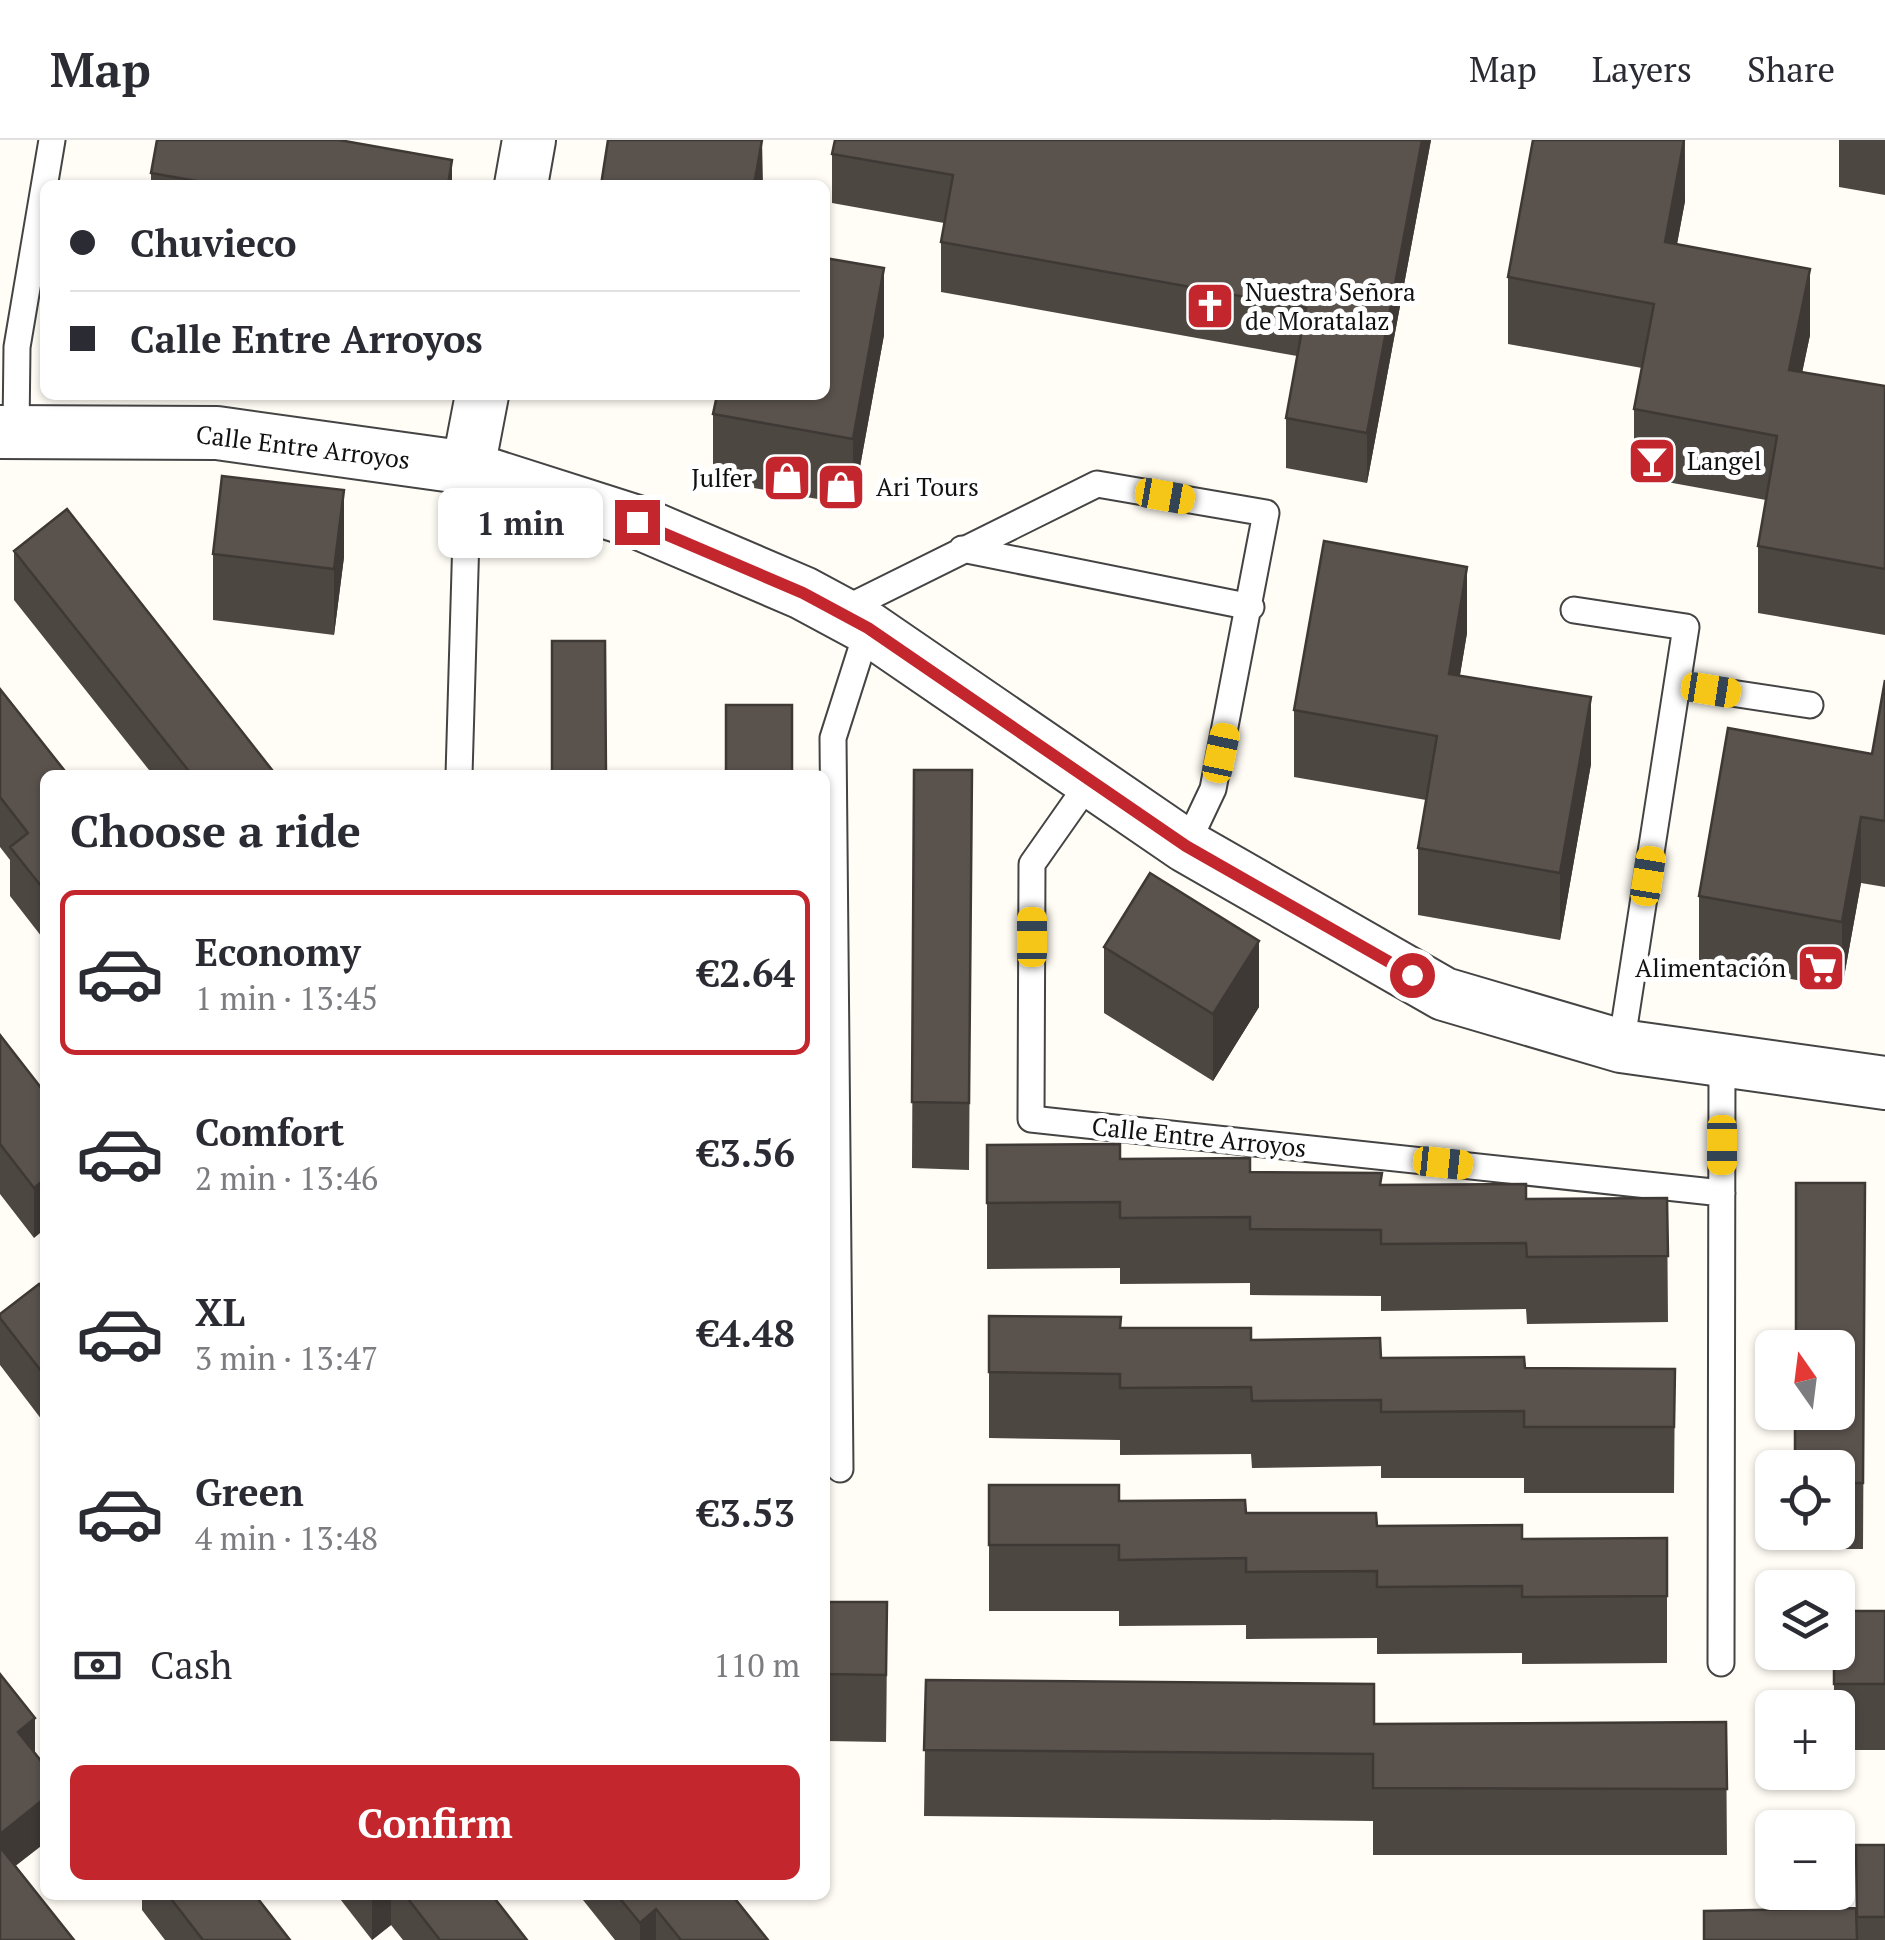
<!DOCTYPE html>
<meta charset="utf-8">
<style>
body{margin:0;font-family:"PT Serif",serif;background:#f2f2f3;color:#2b2b33;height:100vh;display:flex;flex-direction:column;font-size:38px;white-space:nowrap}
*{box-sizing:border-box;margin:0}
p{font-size:32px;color:#7c7c81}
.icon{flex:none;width:55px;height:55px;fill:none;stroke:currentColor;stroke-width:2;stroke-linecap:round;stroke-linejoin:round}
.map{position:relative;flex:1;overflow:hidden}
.drawer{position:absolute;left:40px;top:630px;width:790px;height:1130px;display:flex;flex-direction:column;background:#fff;border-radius:15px;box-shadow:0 2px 8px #0004}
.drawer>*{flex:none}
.hud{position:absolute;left:40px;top:40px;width:790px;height:220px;border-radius:15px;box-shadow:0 2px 8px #0004;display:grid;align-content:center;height:220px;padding:0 30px;background:#fff}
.needle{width:65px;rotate:346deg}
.controls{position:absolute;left:1755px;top:1190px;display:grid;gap:20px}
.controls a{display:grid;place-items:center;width:100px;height:100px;border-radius:15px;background:#fff;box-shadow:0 2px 8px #0004;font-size:50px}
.end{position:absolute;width:45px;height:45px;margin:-22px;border:12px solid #c4262e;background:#fff;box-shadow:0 0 0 5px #fff}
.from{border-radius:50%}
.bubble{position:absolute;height:70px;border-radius:15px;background:#fff;box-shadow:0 2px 8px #0004;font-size:32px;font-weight:600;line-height:70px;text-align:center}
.car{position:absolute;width:30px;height:60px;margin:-30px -15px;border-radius:12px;box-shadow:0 0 8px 2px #0007;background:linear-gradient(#f5c518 24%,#345 0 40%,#f5c518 0 76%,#345 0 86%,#f5c518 0)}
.hud b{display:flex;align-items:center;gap:35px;height:95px;font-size:38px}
.hud b+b{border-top:2px solid #e1e1e2}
.hud i{width:25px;height:25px;background:#2b2b33}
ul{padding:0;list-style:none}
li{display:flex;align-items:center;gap:30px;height:165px;margin:0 20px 15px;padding:0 10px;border:5px solid transparent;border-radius:15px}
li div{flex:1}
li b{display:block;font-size:38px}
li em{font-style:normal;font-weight:600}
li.on{border-color:#c4262e}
li>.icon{width:90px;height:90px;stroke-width:1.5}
h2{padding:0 30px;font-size:45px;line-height:120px}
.pay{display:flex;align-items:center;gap:25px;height:110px;padding:0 30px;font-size:38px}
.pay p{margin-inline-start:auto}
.cta{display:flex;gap:20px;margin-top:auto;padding:20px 30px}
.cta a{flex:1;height:115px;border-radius:15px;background:#c4262e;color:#fff;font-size:40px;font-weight:600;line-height:115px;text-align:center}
header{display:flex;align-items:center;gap:60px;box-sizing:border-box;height:140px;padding:0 50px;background:#fff;border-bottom:2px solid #e1e1e2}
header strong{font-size:48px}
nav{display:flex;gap:55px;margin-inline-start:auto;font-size:35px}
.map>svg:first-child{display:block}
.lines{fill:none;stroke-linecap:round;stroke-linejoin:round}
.service-casing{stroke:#444;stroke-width:29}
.minor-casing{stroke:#444;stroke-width:56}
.service{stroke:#fff;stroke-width:25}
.minor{stroke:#fff;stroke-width:52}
.wall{fill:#4d4742}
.shaded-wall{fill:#3f3936}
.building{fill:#5a524d;stroke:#3f3936;stroke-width:2.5}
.route{stroke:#c4262e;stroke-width:12}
.labels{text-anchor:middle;stroke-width:10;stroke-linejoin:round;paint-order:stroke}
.poi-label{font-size:25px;fill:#111;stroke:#fff;text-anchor:start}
.street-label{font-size:25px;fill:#111;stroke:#fff}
</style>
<header>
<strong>Map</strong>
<nav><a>Map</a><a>Layers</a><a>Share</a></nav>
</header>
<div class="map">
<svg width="1885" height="1800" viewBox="0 0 1885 1800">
<rect width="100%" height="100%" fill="#fffdf5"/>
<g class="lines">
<g class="service-casing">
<path id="service" d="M16,290L17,207L52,0
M962,409L1251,467
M1574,470L1686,487L1621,906
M839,472L1097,344L1266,373L1213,649L1186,706
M1678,545L1810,565
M459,635L468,328
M1091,640L1032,724L1031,979L1722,1053
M840,1329L833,598L868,488
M1721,1523L1722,921"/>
</g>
<g class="minor-casing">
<path id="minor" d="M521,45L529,0
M0,292L217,293L468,328L637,382L803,453L868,488L1186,706L1444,854L1621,906L1885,943
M468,328L482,255
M1838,1741L1885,1742"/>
</g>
<use href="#service" class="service"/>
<use href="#minor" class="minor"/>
</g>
<path class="wall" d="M1431,0L1367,343L1286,328V278L1297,216L941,152V102L944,83L832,63V14Z
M1685,0V61L1677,104L1810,195L1802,232L1885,246V495L1758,473V406L1766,360L1634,336V269L1642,228L1508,204V137Z
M1839,0H1885V55L1839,47Z
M151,33L452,45H151Z
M884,195L853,365L713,341V274Z
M14,411L276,635H153L14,460Z
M213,414L344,417L334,495L213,480Z
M1467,493L1460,535L1591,624L1560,800L1418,775V708L1426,660L1294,637V570Z
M1885,540V747L1861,743L1842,848L1699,823V756L1872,614Z
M0,549L45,635V801L10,756V720L0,707Z
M914,630H972L969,1030L912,1028Z
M1104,807L1259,867L1213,941L1104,873Z
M0,895L45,953L34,1098L0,1054Z
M987,1005L1526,1059L1667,1058L1668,1182L1527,1184L1526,1169L1381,1171V1156L1250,1155V1143L1120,1144V1128L987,1129Z
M1865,1043L1863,1409H1795V1392H1838V1328Z
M45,1152V1284L0,1225V1174Z
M989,1176L1251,1200L1381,1218L1525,1228L1675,1229L1674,1353H1524V1338H1381V1326L1252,1328L1251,1314L1120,1315V1300L989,1298Z
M989,1345L1119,1361L1522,1399L1667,1398V1523L1522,1524V1513L1377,1514V1498L1246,1499V1485L1119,1486V1471H989Z
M825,1462H887L886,1602L825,1601Z
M1885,1471V1610H1838V1568H1834V1512Z
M926,1540L1374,1584L1726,1582L1727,1715H1373V1681L924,1676Z
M1885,1705V1800H1704L1856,1768Z
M142,1755H255L290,1800H165L142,1770Z
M337,1755H492L527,1800H403L391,1785L372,1800Z
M579,1755H732L768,1800H615Z"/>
<path class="shaded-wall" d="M762,0L763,45H754Z
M1422,0H1431L1367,343V293Z
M1684,0L1685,61L1665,168V102Z
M452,20V45H448Z
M884,128V195L853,365V299Z
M1810,129V195L1789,296V230Z
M344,350V417L334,495V429Z
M1467,427V493L1449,600V534Z
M1591,557V624L1560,800V733Z
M1861,677V743L1842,848V782Z
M1259,801V867L1213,941V874Z
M45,1039V1089L34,1098V1048Z
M887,1462V1529L886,1602Z
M35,1578V1622L18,1592Z
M45,1658V1703L0,1738V1694Z
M372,1755H391V1785L372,1800Z
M656,1769V1800H640V1783Z"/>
<path class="building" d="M157,0H339L452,20L448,45H219L151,33Z
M608,0H762L754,45H601Z
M835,0H1422L1367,293L1286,278L1306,168L941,102L953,35L832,14Z
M1533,0H1684L1665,102L1810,129L1789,230L1885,246V429L1758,406L1777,296L1634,269L1654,164L1508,137Z
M825,118L884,128L853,299L713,274L717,255H825Z
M222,336L344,350L334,429L213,414Z
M67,369L276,635H192L14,411Z
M1324,401L1467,427L1449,534L1591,557L1560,733L1418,708L1437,596L1294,570Z
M552,501H605L606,635H552Z
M1885,540V681L1861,677L1842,782L1699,756L1728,588L1872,614Z
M0,549L68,635H45V751L10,707L28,693L0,657Z
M726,565H792V635H726Z
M914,630H972L969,963L912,962Z
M1150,733L1259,801L1213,874L1104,807Z
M0,895L45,953V1039L34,1048L0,1004Z
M1120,1004V1019L1250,1018V1032L1382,1033L1380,1045L1526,1044V1059L1667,1058L1668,1116L1527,1117L1526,1103L1381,1104V1090L1250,1089V1077L1120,1078V1062L987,1063V1005Z
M1796,1043H1865L1863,1343H1838V1328H1795V1272H1838V1208H1796Z
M39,1144L45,1152V1236L0,1178V1174Z
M989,1176L1121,1177L1120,1188H1251V1200L1380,1198L1381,1218L1524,1217L1525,1228L1675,1229L1674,1287H1524V1271L1381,1272V1260L1252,1261L1251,1247L1120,1248V1234L989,1232Z
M989,1345H1119V1361L1245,1360L1246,1373H1376L1377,1386L1522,1385V1399L1667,1398V1456L1522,1457V1446L1377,1447V1431L1246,1432V1418L1119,1420V1405H989Z
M825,1462H887L886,1535L825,1534Z
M1838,1471H1885V1544H1834V1512H1838Z
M0,1534L35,1578L18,1592L45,1626V1658L0,1694Z
M926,1540L1374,1544V1584L1726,1582L1727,1649L1373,1648V1614L924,1610Z
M1856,1705H1885V1777H1857Z
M0,1707L74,1800H0Z
M168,1755H255L290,1800H203Z
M405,1755H492L527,1800H440Z
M617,1755H732L768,1800H681L656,1769L640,1783Z
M1856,1768L1857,1800H1704V1771Z"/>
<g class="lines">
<path class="route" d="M637,382L803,453L868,488L1186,706L1412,835"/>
</g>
<defs>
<g id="church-square" transform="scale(2.5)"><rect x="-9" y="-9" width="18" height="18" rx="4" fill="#c4262e" stroke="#fff"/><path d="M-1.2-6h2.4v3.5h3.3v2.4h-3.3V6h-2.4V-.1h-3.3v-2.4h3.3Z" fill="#fff"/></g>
<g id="bar-square" transform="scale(2.5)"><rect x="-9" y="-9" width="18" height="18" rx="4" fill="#c4262e" stroke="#fff"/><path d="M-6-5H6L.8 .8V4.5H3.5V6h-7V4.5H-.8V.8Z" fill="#fff"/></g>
<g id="shop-square" transform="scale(2.5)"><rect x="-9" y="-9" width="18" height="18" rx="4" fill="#c4262e" stroke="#fff"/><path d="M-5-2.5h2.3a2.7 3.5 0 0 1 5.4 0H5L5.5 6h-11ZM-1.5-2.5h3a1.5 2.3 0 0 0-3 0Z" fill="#fff"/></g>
<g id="supermarket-square" transform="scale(2.5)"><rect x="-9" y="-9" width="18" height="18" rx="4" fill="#c4262e" stroke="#fff"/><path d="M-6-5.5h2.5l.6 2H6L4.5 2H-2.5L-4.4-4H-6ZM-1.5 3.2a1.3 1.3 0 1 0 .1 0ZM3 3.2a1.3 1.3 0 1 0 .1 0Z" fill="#fff"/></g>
</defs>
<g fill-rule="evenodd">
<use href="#church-square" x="1210" y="166"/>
<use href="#bar-square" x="1652" y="321"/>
<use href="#shop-square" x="787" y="338"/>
<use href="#shop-square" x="841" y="347"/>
<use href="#supermarket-square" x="1821" y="828"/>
</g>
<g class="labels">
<g class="poi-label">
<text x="1245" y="161">Nuestra Señora<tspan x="1245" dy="29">de Moratalaz</tspan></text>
<text x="1687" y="330">Langel</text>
<text x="752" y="347" text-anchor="end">Julfer</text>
<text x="876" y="356">Ari Tours</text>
<text x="1786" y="837" text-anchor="end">Alimentación</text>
</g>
<g class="street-label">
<text transform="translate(303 307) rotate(7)" y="9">Calle Entre Arroyos</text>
<text transform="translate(1199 997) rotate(6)" y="9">Calle Entre Arroyos</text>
</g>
</g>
</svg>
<div class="controls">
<a><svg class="needle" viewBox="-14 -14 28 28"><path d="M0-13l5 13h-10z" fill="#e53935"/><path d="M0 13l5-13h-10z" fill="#7c7c81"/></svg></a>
<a><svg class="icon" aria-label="locate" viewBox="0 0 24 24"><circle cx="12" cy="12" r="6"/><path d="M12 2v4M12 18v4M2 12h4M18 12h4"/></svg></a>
<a><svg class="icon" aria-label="layers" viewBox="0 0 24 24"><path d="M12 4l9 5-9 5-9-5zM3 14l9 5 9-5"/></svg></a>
<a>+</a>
<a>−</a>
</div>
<i class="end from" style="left:1412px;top:835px"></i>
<i class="end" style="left:637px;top:382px"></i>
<div class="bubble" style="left:438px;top:348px;width:165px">1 min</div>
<i class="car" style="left:1165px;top:356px;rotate:100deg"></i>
<i class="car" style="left:1711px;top:550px;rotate:99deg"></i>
<i class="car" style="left:1221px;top:613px;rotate:12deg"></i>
<i class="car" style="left:1648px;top:736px;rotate:9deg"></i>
<i class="car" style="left:1032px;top:797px;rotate:0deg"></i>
<i class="car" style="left:1722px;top:1005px;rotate:180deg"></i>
<i class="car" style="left:1443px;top:1023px;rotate:96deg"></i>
<div class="hud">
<b><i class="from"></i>Chuvieco</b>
<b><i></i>Calle Entre Arroyos</b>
</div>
<section class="drawer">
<h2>Choose a ride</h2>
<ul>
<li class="on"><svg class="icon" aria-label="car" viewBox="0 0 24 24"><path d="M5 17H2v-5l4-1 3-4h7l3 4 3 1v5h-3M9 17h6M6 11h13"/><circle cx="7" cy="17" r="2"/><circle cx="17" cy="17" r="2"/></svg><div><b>Economy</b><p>1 min · 13:45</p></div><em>€2.64</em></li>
<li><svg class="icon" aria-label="car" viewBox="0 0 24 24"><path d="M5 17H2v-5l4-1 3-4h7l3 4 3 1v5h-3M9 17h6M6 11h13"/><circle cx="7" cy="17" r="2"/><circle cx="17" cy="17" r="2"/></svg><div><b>Comfort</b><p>2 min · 13:46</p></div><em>€3.56</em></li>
<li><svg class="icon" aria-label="car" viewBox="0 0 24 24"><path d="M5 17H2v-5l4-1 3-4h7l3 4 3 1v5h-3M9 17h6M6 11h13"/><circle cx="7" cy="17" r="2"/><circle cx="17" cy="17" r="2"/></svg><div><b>XL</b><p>3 min · 13:47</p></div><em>€4.48</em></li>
<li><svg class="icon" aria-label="car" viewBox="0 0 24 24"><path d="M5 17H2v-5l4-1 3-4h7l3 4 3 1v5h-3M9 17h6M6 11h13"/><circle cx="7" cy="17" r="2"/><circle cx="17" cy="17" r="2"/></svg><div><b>Green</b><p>4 min · 13:48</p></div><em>€3.53</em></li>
</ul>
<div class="pay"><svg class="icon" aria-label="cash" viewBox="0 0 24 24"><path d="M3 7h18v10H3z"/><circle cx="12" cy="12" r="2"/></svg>Cash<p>110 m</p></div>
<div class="cta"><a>Confirm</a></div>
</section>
</div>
